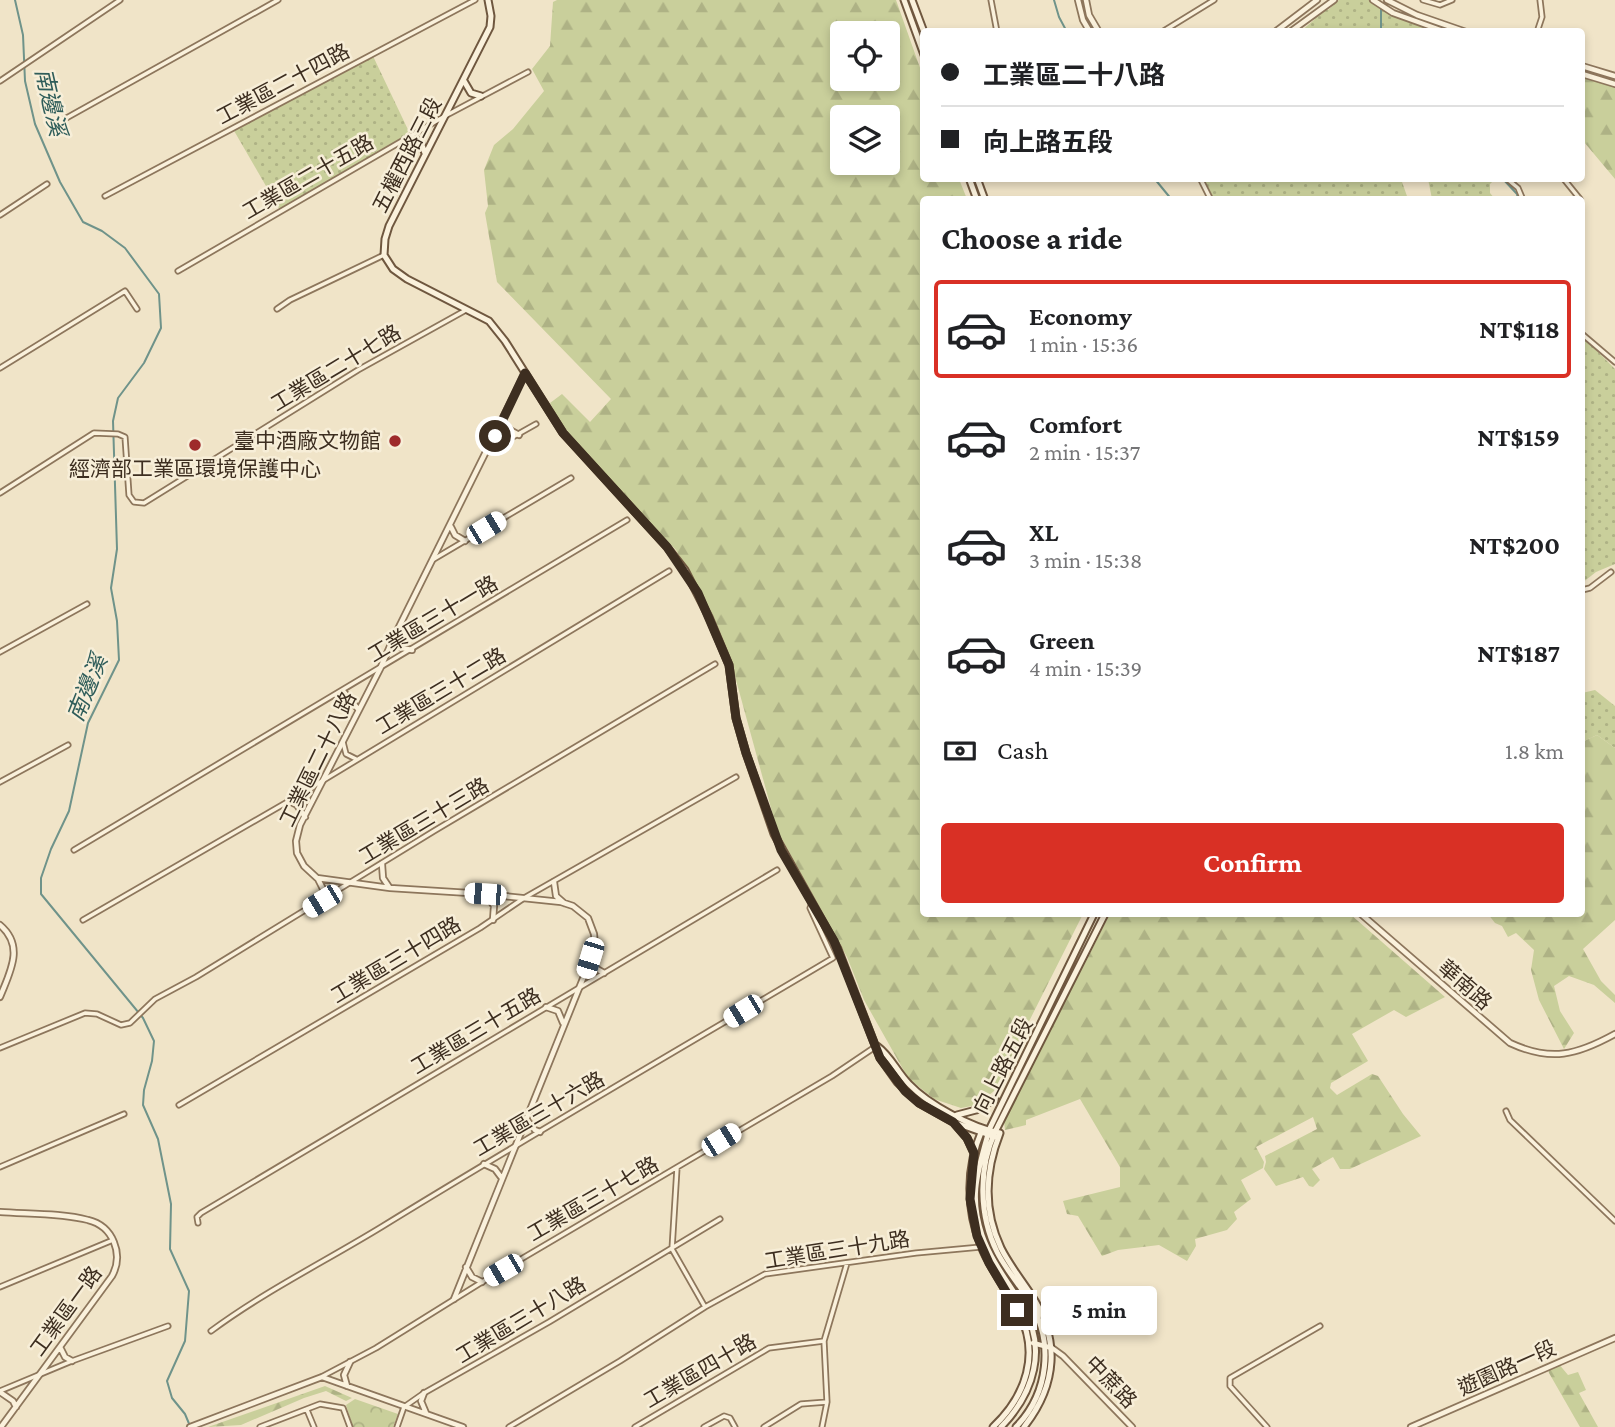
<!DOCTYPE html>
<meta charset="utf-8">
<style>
body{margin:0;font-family:"Crimson Pro","Noto Sans TC",serif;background:#f6f6f6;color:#202124;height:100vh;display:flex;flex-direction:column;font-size:26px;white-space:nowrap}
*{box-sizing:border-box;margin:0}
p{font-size:23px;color:#757577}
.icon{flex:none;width:38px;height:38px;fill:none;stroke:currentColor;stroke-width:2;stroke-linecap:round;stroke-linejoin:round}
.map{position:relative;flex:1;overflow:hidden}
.details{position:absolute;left:920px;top:196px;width:665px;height:721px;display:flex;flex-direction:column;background:#fff;border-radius:7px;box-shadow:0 4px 10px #0003}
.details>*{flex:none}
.hud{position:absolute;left:920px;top:28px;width:665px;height:154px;border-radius:7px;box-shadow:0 4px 10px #0003;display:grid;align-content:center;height:154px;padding:0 21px;background:#fff}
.buttons{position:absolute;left:830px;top:21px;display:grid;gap:14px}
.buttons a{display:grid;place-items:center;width:70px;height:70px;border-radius:7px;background:#fff;box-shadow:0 4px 10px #0003;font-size:35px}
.end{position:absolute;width:32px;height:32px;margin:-16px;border:9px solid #3d2e20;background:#fff;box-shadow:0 0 0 4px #fff}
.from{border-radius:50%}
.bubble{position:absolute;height:49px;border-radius:7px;background:#fff;box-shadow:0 4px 10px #0003;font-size:23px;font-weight:700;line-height:49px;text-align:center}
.car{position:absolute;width:21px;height:42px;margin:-21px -10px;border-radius:9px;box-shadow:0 0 5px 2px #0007;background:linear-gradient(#fff 24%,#345 0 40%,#fff 0 76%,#345 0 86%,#fff 0)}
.hud b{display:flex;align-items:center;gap:24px;height:66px;font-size:26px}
.hud b+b{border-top:2px solid #e0e0e0}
.hud i{width:18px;height:18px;background:#202124}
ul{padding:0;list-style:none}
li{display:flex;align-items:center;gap:21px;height:98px;margin:0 14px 10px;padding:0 7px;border:4px solid transparent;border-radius:7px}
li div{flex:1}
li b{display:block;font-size:26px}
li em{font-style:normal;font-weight:700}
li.active{border-color:#d93025}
li>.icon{width:63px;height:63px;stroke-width:1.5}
h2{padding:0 21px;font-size:32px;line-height:84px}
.pay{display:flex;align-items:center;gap:18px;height:77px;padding:0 21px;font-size:26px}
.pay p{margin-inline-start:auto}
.action{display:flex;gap:14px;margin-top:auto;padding:14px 21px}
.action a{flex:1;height:80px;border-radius:7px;background:#d93025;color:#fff;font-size:28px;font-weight:700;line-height:80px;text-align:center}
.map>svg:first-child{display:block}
.grass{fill:url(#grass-dots)}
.forest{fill:url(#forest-firs);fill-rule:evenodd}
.park{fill:url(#park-crowns)}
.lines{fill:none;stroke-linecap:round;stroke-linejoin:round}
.stream{stroke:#6f938a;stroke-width:2}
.minor-casing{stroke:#8d765c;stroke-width:7}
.tertiary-casing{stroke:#8d765c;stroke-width:8}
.secondary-casing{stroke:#6f573f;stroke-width:9}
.minor{stroke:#faf1dc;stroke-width:3.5}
.tertiary{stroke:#faf1dc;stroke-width:4.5}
.secondary{stroke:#faf1dc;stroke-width:5}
.route{stroke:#3d2e20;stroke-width:9}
.poi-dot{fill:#9e2a2b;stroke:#f7eed8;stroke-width:2.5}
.labels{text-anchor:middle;stroke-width:5;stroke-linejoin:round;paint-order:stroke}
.street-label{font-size:21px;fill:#3d2e20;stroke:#f7eed8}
.poi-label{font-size:21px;fill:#3d2e20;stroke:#f7eed8;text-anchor:end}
.water-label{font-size:23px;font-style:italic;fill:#2f5d5a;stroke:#f7eed8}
</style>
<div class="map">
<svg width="1615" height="1427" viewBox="0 0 1615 1427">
<defs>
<pattern id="grass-dots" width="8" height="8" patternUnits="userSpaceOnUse" patternTransform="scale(1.75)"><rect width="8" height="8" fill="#c9cf9b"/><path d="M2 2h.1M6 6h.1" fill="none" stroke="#aeb285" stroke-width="1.8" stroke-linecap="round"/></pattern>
<pattern id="forest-firs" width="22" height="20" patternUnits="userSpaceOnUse" patternTransform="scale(1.75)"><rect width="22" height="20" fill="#c9cf9b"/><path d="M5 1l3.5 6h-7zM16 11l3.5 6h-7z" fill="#aeb285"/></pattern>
<pattern id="park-crowns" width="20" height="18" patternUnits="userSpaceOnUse" patternTransform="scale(1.75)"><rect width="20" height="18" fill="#c9cf9b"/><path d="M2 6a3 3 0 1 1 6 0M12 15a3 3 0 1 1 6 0" fill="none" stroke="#aeb285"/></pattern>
</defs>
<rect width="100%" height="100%" fill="#f0e4c8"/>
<path class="grass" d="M1339,0H1373L1391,12L1444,32H1300L1315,19L1312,14L1321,8L1328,10Z
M372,54L411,136L281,212L233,129Z
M1204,179H1401L1408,199H1211Z
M1428,179H1495L1490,184V193L1495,199H1432Z
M1582,336L1615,369V564L1596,572L1582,583Z
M1595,690L1615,706V748L1597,735L1582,742V693Z"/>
<path class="forest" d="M557,0H896L924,79V178L959,179L967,199L924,200V914H1083L994,1091L977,1105L961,1108L934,1099L908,1078L864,1000L847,957L777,830L733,669L714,618L676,550L564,431L550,403L562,394L590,422L611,399L497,282L485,213L488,206L484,170L494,145L513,129L544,91L532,69L550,46L553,2ZM842,33H887V79H842ZM842,117H887V163H842Z
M1582,77L1615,87V179L1584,142Z
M1597,735L1615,748V920L1583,949L1601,981L1615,995V1003L1594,985L1569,976L1554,986L1560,1011L1574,1033L1564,1049L1539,1000L1531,970L1534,950L1516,933L1508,937L1502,926L1495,923L1488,914H1582V742Z
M1110,914H1350L1445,997L1406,1017L1394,1010L1352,1034L1368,1061L1331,1083L1330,1088L1337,1095L1372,1074L1378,1076L1403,1114L1421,1136L1350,1169H1340L1333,1157L1312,1169L1320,1180L1313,1187L1309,1186L1303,1177L1276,1186L1264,1169L1266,1162L1265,1156L1317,1129L1313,1117L1256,1147L1264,1162L1263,1168L1241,1180L1251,1199L1234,1212L1237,1219L1227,1230L1195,1239L1196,1246L1187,1261L1159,1245L1118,1250L1102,1256L1078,1216L1067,1214L1063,1201L1120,1187V1167L1080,1099L1026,1120V1125L1005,1130L1004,1121Z
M1558,1363L1568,1375L1578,1372L1586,1390L1579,1393L1598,1427H1580L1549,1373L1548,1368Z
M325,1386L352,1398L346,1401L326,1391L304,1398L241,1425L208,1427Z"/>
<path class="park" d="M355,1399L398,1414L393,1427H353L346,1405Z"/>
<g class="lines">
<path class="stream" d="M15,0L23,35L25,81L35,124L60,182L83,222L102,231L125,248L159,294L161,328L144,363L118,398L113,421L117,549L111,588L117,621L119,660L88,723L69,811L51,849L41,878V894L143,1018L154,1041L152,1061L144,1090L143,1105L158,1139L171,1204L170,1249L189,1291L185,1341L167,1381L172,1398L185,1414L190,1426
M1054,0L1059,17L1067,32
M1381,8V32
M1154,178L1172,200
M1502,178L1517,194L1518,200"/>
<g class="minor-casing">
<path id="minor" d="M991,0L997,32
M1423,0L1440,5L1452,0
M1162,32L1214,0
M1537,32L1542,17L1540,0
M0,81L120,0
M61,121L278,0
M1200,178L1211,200
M1506,178L1518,188L1523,200
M1563,178L1580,199
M105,196L475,0
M0,215L47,184
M178,271L445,116L528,72
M277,309L290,300L384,255
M1582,334L1615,362
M0,368L125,291L137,309
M488,451L536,424
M0,493L94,433L118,434L125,437L129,495L134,502L144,503L358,370L466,310
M434,559L571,478
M1582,590L1590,588L1611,572
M0,652L87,604
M343,742L346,754L356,759
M0,782L68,745
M74,850L627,520
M83,920L289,801L669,571
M0,1048L85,1013L97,1014L121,1025L130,1023L155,999L196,977L434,831L715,664
M179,1105L480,928L524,898L736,777
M1506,1111L1510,1120L1615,1221
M0,1167L124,1114
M198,1223L197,1217L201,1213L777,870
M672,1249L677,1168
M0,1287L113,1240
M705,1307L765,1274L916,1253L981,1247
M211,1331C265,1291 326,1261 383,1226C531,1135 683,1047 833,958L810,908L812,903
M323,1376L376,1348L482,1282L832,1076L875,1047
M0,1391L72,1361L168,1326
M307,1410L314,1427
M260,1427L320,1404L343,1408L350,1427
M397,1427L404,1407L424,1393L549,1322L720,1219
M509,1427L620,1361L705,1307L672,1249
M635,1427L769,1348L824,1341
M704,1427L724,1416L730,1418L735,1427
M764,1427L801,1404L827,1402
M822,1427L827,1402L824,1341L847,1263
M1267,1427L1230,1386V1378L1320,1326"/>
</g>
<g class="tertiary-casing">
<path id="tertiary" d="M1078,0L1083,20L1090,32
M1086,0L1089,15L1099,32
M1373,0L1393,13L1446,32
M1387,0L1417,15L1466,32
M1275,32L1317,0
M1290,32L1334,0
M1582,66L1615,76
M1582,74L1615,84
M503,421L510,430L519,435
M451,527L455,535L465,541
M394,638L402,648L412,650
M343,691L358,709
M289,801L297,805L305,817
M382,864L383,878L389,887
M318,879L324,891L322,901
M554,882L556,896L564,903
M486,894L494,906L493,920
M1361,914L1510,1043C1551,1062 1577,1055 1615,1034
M0,925C25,946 10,972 0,997
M591,959L597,969L604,973
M546,1007L558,1011L563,1023
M526,1119L535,1130L540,1132
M484,1164L495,1169L501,1177
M0,1212C27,1214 62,1213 88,1220C113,1226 124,1254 112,1276L1,1427
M466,1267L472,1277L482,1282
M454,1299L586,971L595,946L594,934L588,918L573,906L561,902L485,894L390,888L317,878L304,866L297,853L296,841L300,825L380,669L394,637L525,373
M1033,1343L1052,1348L1063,1356L1132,1427
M60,1347L65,1357L72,1361
M347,1386L344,1375L350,1362
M0,1392L13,1401L16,1407
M424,1393L421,1401L426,1413
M190,1427L322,1377L463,1427
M1411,1427L1615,1338"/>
</g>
<g class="secondary-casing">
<path id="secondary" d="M488,0L491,16L490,27L389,226L385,239L384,255L393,269L407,279L489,321L505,341L563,433L667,547L685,570L709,617L729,665L736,718L746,753L774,834L838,949L880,1058L897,1082L919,1103L953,1122L998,1138
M904,0L924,55
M912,0L924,32
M464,81L471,93L481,96
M411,136L421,143L425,153
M969,178L977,200
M977,178L985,200
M877,1046C891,1056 897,1072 909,1084C929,1105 971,1127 1000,1133C985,1171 983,1210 1001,1248C1009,1264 1020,1278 1030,1293C1061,1339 1057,1385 1024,1427
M957,1115L976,1110L995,1099
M955,1124L967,1138L974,1153
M982,1130C966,1167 966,1209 981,1246C990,1269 1006,1289 1018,1311C1041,1353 1026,1396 993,1427
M1001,1427C1034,1393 1048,1348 1022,1305C1008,1282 991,1261 982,1235C968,1194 979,1169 989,1130L1094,914
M1016,1427C1049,1393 1054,1342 1030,1302C1020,1285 1006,1270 997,1252C979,1216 978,1169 995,1132L1105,914"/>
</g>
<use href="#minor" class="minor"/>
<use href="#tertiary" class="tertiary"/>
<use href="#secondary" class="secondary"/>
</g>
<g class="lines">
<path class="route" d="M495,436L525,373L563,433L667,547L698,593L729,665L736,718L746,753L781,850L834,941L880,1058L905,1091L919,1103L953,1122L967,1138L974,1153L970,1199L977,1236L989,1263L1017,1310"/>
</g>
<g class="poi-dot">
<circle cx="395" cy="441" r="7"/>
<circle cx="195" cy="445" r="7"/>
</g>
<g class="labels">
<g class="street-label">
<text transform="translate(283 84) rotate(-28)" y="7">工業區二十四路</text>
<text transform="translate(407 155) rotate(-63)" y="7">五權西路三段</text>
<text transform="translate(308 177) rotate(-30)" y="7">工業區二十五路</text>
<text transform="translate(336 368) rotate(-31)" y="7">工業區二十七路</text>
<text transform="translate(433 619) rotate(-31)" y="7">工業區三十一路</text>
<text transform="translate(441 691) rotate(-31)" y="7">工業區三十二路</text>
<text transform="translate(318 759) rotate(-64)" y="7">工業區二十八路</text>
<text transform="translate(424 821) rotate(-31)" y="7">工業區三十三路</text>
<text transform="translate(396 960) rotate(-31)" y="7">工業區三十四路</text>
<text transform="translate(1465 985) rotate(41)" y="7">華南路</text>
<text transform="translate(476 1031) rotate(-31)" y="7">工業區三十五路</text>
<text transform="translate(1003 1066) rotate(-63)" y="7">向上路五段</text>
<text transform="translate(539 1114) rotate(-30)" y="7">工業區三十六路</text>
<text transform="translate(593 1199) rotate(-30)" y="7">工業區三十七路</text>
<text transform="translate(837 1250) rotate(-9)" y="7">工業區三十九路</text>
<text transform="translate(66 1311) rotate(-54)" y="7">工業區一路</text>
<text transform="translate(521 1320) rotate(-31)" y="7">工業區三十八路</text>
<text transform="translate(1507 1368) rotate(-24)" y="7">遊園路一段</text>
<text transform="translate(700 1371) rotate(-30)" y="7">工業區四十路</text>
<text transform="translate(1111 1382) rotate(46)" y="7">中蔗路</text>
</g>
<g class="poi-label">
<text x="381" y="448">臺中酒廠文物館</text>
<text x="195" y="476" text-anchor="middle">經濟部工業區環境保護中心</text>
</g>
<g class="water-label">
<text transform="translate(51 102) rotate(77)" y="8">南邊溪</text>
<text transform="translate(87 688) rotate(-68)" y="8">南邊溪</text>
</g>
</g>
</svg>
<div class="buttons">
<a><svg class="icon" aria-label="locate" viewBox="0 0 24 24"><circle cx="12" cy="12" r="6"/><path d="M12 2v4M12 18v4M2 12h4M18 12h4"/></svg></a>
<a><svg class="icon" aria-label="layers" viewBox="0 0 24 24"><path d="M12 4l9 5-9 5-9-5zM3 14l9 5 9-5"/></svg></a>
</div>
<i class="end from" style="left:495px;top:436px"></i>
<i class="end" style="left:1017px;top:1310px"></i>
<div class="bubble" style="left:1041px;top:1286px;width:116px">5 min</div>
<i class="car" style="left:486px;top:528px;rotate:59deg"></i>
<i class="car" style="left:485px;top:894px;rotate:274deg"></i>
<i class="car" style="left:322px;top:901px;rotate:239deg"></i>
<i class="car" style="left:590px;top:958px;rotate:197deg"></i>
<i class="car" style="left:743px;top:1011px;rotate:239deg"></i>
<i class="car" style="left:721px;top:1140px;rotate:58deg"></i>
<i class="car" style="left:503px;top:1270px;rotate:240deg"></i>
<div class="hud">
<b><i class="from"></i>工業區二十八路</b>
<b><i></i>向上路五段</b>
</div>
<section class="details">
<h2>Choose a ride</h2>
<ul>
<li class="active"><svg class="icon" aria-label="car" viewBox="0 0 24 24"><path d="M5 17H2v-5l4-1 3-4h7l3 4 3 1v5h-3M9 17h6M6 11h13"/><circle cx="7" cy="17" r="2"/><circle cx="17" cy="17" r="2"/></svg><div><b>Economy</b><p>1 min · 15:36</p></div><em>NT$118</em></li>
<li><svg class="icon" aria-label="car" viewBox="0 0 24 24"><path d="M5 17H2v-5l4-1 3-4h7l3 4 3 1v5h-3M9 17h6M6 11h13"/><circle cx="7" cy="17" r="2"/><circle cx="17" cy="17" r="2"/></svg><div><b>Comfort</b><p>2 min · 15:37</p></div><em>NT$159</em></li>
<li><svg class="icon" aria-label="car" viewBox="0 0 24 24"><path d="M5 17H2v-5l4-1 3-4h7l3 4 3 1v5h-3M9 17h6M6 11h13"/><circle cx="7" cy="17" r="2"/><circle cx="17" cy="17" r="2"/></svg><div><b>XL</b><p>3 min · 15:38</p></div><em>NT$200</em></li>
<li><svg class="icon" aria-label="car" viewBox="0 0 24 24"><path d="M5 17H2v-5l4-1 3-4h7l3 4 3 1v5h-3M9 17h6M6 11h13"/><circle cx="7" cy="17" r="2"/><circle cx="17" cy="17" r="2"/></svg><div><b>Green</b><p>4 min · 15:39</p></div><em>NT$187</em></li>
</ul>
<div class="pay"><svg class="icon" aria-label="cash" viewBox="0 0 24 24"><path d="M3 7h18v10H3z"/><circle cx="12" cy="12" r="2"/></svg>Cash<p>1.8 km</p></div>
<div class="action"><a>Confirm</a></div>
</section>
</div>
